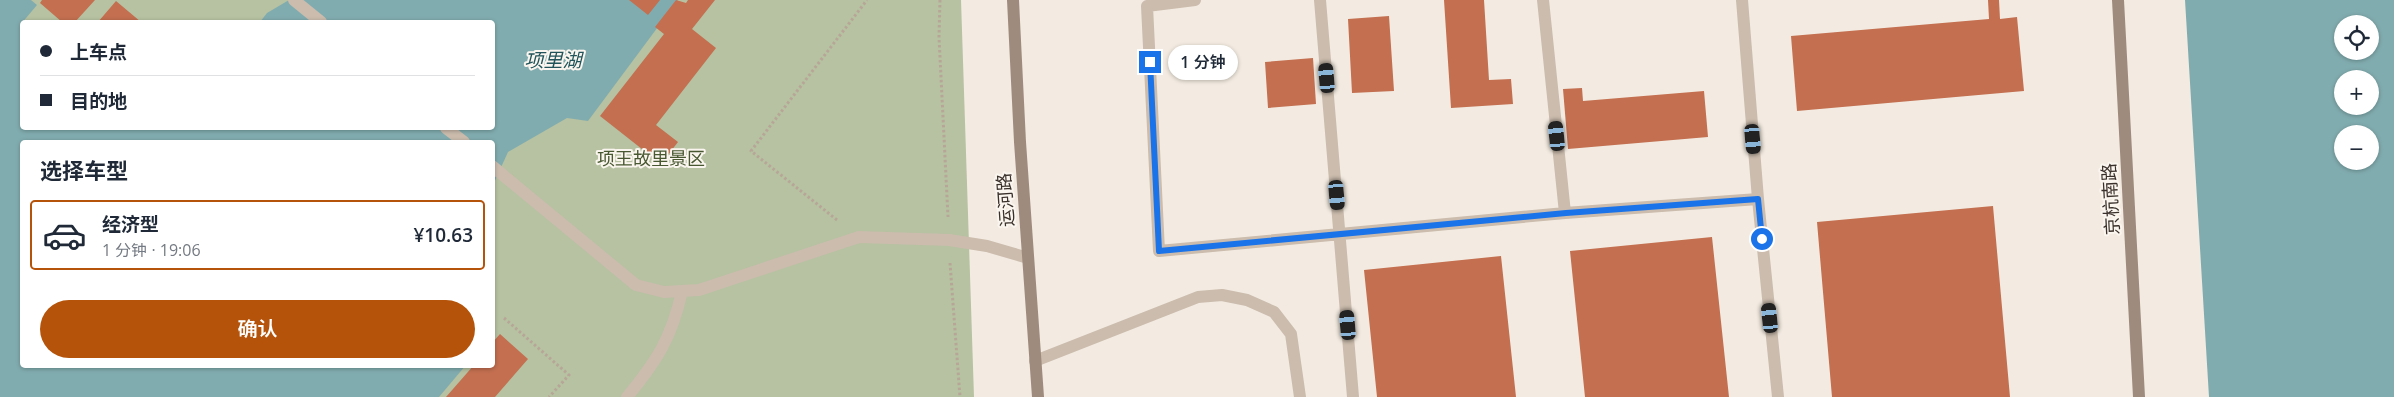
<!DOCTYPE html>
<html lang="zh">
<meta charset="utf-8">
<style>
body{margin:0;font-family:"Open Sans","Noto Sans SC",sans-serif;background:#f6f6f7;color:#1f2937;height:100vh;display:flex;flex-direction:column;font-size:19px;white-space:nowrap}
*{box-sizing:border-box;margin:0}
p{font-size:16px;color:#747a83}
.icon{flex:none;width:28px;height:28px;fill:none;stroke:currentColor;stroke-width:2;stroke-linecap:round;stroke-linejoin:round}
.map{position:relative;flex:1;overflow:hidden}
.side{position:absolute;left:20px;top:140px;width:475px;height:228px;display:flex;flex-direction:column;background:#fff;border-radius:5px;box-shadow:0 1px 4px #0004}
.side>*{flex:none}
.guide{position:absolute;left:20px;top:20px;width:475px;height:110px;border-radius:5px;box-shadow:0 1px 4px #0004;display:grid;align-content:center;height:110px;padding:0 20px;background:#fff}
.buttons{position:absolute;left:2334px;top:15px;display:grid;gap:10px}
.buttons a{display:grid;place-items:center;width:45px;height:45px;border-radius:50%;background:#fff;box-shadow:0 1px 4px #0004;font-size:25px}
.end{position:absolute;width:22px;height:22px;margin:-11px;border:6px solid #1a73e8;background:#fff;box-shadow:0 0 0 2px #fff}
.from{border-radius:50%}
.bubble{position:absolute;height:35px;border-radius:18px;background:#fff;box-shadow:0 1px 4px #0004;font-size:16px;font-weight:600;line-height:35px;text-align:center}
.car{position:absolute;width:15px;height:30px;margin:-15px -8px;border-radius:6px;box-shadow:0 0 4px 1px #0007;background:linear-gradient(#222 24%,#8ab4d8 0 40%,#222 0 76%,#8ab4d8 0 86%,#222 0)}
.guide b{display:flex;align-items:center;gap:18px;height:48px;font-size:19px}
.guide b+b{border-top:1px solid #e0e1e3}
.guide i{width:12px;height:12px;background:#1f2937}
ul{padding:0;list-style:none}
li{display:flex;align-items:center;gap:15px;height:70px;margin:0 10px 8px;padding:0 10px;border:2px solid transparent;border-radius:5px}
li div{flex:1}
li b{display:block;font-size:19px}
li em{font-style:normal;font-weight:600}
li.active{border-color:#b45309}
li>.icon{width:45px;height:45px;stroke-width:1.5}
h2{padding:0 20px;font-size:22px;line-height:60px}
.action{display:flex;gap:10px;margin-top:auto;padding:10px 20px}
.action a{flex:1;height:58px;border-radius:30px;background:#b45309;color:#fff;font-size:20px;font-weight:600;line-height:58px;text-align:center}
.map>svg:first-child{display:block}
.green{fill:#b6c2a1;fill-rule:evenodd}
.water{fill:#81acaf;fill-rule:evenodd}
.building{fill:#c36f50}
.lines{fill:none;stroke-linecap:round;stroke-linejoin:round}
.path{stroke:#b7a697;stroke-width:3;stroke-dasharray:2.5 2.5;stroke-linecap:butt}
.lane{stroke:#cbbcad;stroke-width:12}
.secondary{stroke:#9f8b7e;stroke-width:12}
.route{stroke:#1a73e8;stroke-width:6}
.labels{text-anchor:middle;stroke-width:4;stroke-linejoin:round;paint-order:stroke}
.park-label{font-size:18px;fill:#485830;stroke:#faf5ee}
.street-label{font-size:18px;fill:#3a302b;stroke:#faf5ee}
.water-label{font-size:19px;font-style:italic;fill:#21555b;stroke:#faf5ee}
</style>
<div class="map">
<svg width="2394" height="397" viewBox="0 0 2394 397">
<rect width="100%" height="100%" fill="#f3ebe1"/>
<path class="green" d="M0,0H961L974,397H0ZM22,22H492V128H22ZM22,142H492V365H22Z"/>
<path class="water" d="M0,0H31L37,5L21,24L22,26V128H148L150,129L161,128H492V22H260L267,13L289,0H678L588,121L567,118L508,152L493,185L492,142H22V365H466L439,397H0Z
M2185,0H2394V397H2209ZM2342,24H2370V51H2342ZM2342,79H2370V106H2342ZM2342,134H2370V161H2342Z"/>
<path class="building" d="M42,0H95L75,22H62L40,3Z
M629,0H660L648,15Z
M676,0L686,3L688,0H715L692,29L716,48L656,125L678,142L661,164L600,116L664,34L655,27Z
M1444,0H1484L1489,80L1511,79L1513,104L1451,108Z
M1988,0H1999L2000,19L2017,17L2024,91L1797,111L1791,36L1989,19Z
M116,1L141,22H98Z
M1389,16L1394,91L1352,93L1348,19Z
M1313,58L1316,104L1268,108L1265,62Z
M1582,88L1583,101L1704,91L1708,137L1568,149L1563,89Z
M1993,206L2010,397H1832L1817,222Z
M1712,237L1729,397H1585L1570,251Z
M1501,256L1516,397H1377L1364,270Z
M500,334L528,359L495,397H446L474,365H492V343Z"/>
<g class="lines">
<path class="path" d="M940,0L939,37L948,217
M837,220L751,151L867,0
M950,263L960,397
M504,318L569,375L549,397"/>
<path class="lane" d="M294,0L321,22
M1195,0L1147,6L1159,251L1565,213L1758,199
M1320,0L1353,397
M1543,0L1565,213
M1742,0L1758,199L1778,397
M446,128L464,142
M492,166L636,285L664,292L699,290L859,237L949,240L987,246L1028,258
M1035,361L1198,297L1222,295L1247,300L1274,312L1291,334L1300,397
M627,397C657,361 672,337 682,291"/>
<path class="secondary" d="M1013,0L1020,142L1038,397
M2118,0L2139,397"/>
</g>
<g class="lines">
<path class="route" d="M1150,62L1159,251L1566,213L1758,199L1762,239"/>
</g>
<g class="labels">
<g class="park-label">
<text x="651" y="165">项王故里景区</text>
</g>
<g class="street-label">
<text transform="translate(2111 199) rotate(-93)" y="6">京杭南路</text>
<text transform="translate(1006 200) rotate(-94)" y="6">运河路</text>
</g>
<g class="water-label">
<text x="553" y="67">项里湖</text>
</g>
</g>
</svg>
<div class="buttons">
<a><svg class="icon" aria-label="locate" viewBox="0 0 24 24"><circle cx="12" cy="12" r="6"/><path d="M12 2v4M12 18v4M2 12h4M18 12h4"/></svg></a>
<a>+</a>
<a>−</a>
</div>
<i class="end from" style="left:1762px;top:239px"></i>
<i class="end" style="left:1150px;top:62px"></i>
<div class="bubble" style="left:1168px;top:45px;width:70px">1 分钟</div>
<i class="car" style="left:1327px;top:78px;rotate:355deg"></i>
<i class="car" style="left:1557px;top:136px;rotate:354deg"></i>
<i class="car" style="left:1753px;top:139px;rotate:175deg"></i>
<i class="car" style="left:1337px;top:195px;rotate:175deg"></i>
<i class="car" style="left:1770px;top:318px;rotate:354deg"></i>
<i class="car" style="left:1348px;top:325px;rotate:355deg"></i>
<div class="guide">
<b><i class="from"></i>上车点</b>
<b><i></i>目的地</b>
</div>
<section class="side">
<h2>选择车型</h2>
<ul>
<li class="active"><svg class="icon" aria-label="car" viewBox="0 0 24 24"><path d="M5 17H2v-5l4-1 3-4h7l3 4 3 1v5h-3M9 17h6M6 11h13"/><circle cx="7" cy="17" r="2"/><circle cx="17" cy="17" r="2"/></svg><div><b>经济型</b><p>1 分钟 · 19:06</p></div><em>¥10.63</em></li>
</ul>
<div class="action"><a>确认</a></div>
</section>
</div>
